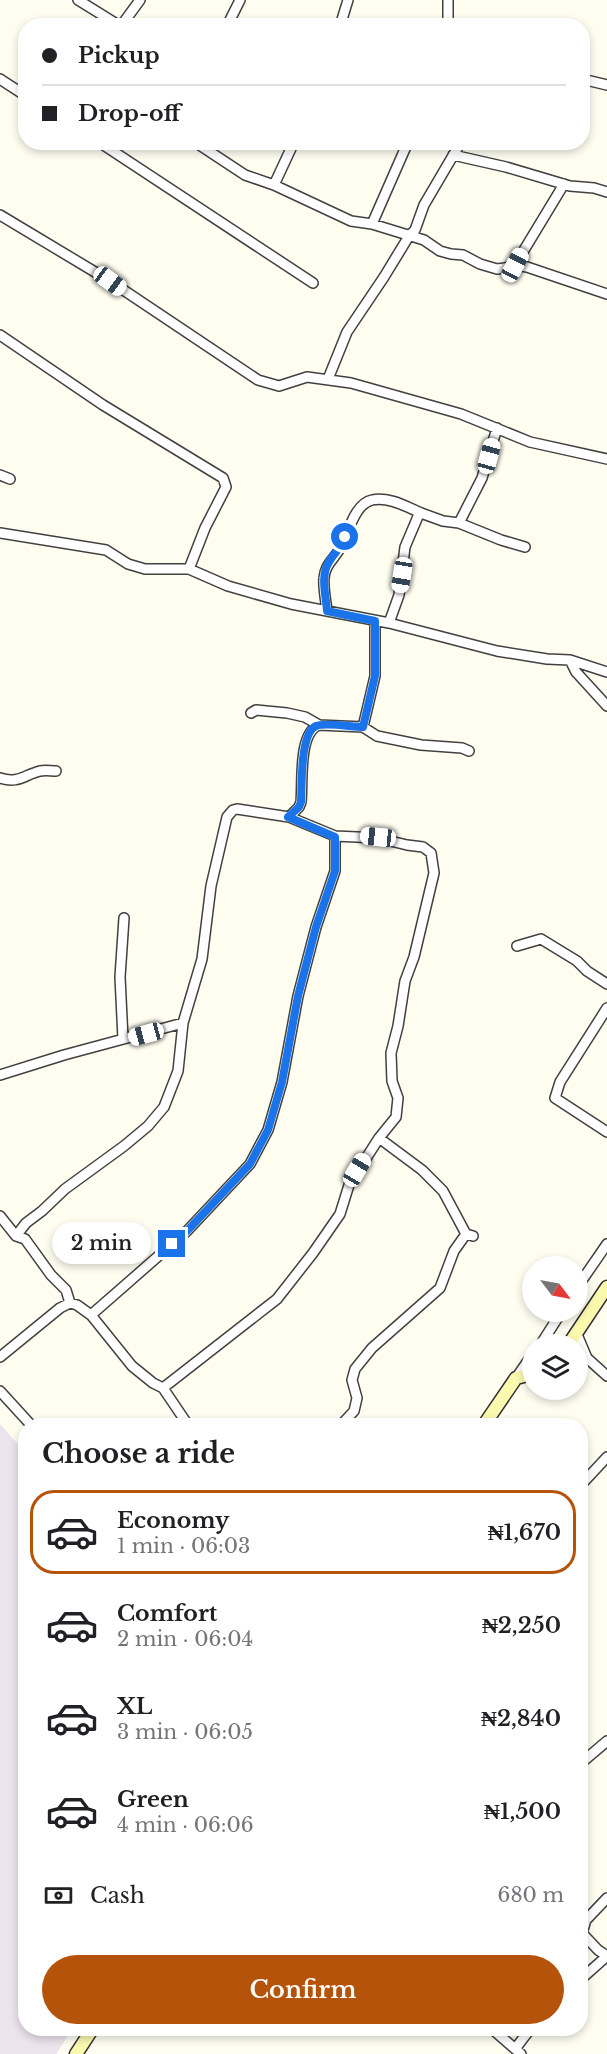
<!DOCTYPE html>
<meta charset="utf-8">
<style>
body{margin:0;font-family:"Libre Baskerville",serif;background:#f2f2f2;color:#202124;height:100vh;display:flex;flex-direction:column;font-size:22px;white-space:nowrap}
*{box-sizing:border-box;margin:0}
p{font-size:20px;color:#757577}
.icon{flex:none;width:33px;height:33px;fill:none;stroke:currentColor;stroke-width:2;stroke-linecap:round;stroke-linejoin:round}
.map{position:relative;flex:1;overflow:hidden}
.panel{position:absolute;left:18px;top:1418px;width:570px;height:618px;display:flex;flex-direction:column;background:#fff;border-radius:24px;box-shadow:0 3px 9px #0003}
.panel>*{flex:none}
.hud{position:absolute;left:18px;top:18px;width:572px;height:132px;border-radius:24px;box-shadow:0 3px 9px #0003;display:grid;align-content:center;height:132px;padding:0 24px;background:#fff}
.needle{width:39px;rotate:122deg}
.controls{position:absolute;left:522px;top:1256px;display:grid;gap:12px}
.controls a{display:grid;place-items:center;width:66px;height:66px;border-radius:50%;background:#fff;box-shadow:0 3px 9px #0003;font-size:30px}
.end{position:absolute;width:27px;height:27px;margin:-14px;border:8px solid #1a73e8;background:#fff;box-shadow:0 0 0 3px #fff}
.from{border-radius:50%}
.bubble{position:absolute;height:42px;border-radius:21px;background:#fff;box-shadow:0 3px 9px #0003;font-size:20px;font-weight:600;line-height:42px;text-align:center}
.car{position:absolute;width:18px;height:36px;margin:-18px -9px;border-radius:8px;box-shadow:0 0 4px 2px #0007;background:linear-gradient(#fff 24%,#345 0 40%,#fff 0 76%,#345 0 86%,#fff 0)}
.hud b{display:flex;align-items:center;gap:21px;height:57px;font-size:22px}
.hud b+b{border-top:2px solid #e0e0e0}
.hud i{width:15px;height:15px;background:#202124}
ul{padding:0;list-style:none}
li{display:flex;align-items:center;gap:18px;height:84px;margin:0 12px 9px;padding:0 12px;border:3px solid transparent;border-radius:24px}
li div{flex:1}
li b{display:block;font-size:22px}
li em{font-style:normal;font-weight:600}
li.on{border-color:#b45309}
li>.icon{width:54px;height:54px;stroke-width:1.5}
h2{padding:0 24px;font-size:27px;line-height:72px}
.pay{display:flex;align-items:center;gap:15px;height:66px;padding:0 24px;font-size:22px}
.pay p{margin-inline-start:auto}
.cta{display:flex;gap:12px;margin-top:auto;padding:12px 24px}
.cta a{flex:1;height:69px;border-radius:36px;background:#b45309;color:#fff;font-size:24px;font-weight:600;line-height:69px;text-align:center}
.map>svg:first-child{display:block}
.industrial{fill:#ece3ec}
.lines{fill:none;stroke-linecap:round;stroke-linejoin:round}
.street-casing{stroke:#414141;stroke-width:12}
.secondary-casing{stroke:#303030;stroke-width:15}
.street{stroke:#fff;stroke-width:9}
.secondary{stroke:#fbf9ae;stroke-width:12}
.route{stroke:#1a73e8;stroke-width:8}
</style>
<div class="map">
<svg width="607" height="2054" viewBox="0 0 607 2054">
<rect width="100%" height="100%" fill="#fefdf0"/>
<path class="industrial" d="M0,1424L26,1453V2028H73L56,2054H0Z"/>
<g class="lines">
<g class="street-casing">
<path id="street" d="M78,0L120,26
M121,26L140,0
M227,26L240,0
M340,26L348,0
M448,26V0
M0,79L26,96
M582,79L607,85
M99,142L313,283
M195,142L245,175L274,185L351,221L372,224L424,240L440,251L451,254L463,255L480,264L497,269L505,268L515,265L527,267L607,294
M453,155L506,167L570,186L594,188L607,192
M274,185L294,142
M0,215L110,281L258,380L279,386L307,377L351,383L461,414L530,442L607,459
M372,224L408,142
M515,265L564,184
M0,335L103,405L223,478L226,487L205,528L189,569
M328,379L347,332L384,277L409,236L415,230L424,205L461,142
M0,475L10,479
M459,523L482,478L497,428
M0,533L106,550L128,564L145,569H189L228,586L291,604L389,623L497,651L547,659L570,660L607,672
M327,611C326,601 323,588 324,578C325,565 333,560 339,550C348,537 353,504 372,500C388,496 407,507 421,513
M389,623L399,595L405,547L419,514L421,513L443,521L459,523L501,540L525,547
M570,660L576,672L607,706
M251,713L256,710L287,713L305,717L319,725L363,727L377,736L421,745L462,748L469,751
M363,727L375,676V621
M0,778C18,784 24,775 40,771C45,770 51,771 56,771
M289,817L299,807L301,802C303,782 298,733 319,725
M517,946L541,939L577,961L587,971L607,984
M607,1008L560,1082L555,1098L607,1132
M123,1039L120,977L124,918
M0,1075L64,1055L183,1023
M379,1138L422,1170L443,1191L466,1234L473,1236
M0,1216L16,1236L25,1239L51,1275L66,1290L70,1303
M16,1236L26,1223L42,1211L65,1189L124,1146L148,1126L164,1107L178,1071L183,1023L202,959L211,886L227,817L233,810L237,809L289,817L335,836
M578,1286L607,1244
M91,1315L187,1231L250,1164L268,1130L282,1082L298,996L316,927L335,871V836L378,838L407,845L423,847L431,853L434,873L414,957L405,981L398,1026L391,1053L392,1081L398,1098L396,1117L379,1138L349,1185L340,1214L313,1253L277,1299L163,1388
M576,1332L587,1358L607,1376
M541,1344L562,1311
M0,1357L60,1308L70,1303L77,1305L91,1315L132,1366L153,1383L163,1388L188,1425
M516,1378L532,1355
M0,1391L31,1425
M341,1425L354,1411L357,1398L352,1380L355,1369L372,1348L440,1288L454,1251L466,1234
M580,1486L607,1457
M580,1764L607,1741
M583,1918L586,1920L607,1898
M586,1920L582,1933L598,1950L607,1956
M580,1980L607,1956
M491,2028L521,2054
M515,2049L531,2028"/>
</g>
<g class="secondary-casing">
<path id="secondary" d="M569,1344L607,1287
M484,1425L516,1378L532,1374
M76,2054L93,2028"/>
</g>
<use href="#street" class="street"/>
<use href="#secondary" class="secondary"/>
</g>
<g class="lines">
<path class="route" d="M172,1244L187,1231L250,1164L268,1130L282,1082L298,996L316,927L335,871V837L288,817L299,807L301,802C302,785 300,733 316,726C325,722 352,727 363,727L375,676V621L327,611C326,595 320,576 329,562C334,553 341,548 345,537"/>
</g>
</svg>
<div class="controls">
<a><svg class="needle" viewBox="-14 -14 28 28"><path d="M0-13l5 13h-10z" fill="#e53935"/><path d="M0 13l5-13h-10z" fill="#757577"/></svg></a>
<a><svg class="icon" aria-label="layers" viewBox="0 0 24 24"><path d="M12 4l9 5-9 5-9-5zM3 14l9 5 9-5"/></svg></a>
</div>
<i class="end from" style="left:345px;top:537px"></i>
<i class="end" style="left:172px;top:1244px"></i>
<div class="bubble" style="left:52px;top:1222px;width:99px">2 min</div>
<i class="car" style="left:515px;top:265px;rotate:28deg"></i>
<i class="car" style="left:110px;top:281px;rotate:126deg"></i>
<i class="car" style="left:489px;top:456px;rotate:15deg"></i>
<i class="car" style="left:402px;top:575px;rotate:189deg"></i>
<i class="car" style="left:378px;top:837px;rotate:276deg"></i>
<i class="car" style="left:146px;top:1034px;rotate:255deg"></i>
<i class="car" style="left:357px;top:1170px;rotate:31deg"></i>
<div class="hud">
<b><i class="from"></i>Pickup</b>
<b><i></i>Drop-off</b>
</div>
<section class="panel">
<h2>Choose a ride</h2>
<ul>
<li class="on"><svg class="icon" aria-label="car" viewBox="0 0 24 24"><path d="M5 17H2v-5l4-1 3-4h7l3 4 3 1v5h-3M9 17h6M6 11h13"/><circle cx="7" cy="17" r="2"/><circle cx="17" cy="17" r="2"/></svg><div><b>Economy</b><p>1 min · 06:03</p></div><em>₦1,670</em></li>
<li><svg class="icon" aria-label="car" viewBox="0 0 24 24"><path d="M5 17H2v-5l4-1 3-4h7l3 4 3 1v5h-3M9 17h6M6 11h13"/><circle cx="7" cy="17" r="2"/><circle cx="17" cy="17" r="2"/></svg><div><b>Comfort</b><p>2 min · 06:04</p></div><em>₦2,250</em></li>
<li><svg class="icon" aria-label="car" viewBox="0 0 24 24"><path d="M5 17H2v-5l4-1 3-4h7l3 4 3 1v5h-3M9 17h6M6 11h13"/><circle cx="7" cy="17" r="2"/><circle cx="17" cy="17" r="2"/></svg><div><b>XL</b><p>3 min · 06:05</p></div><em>₦2,840</em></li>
<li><svg class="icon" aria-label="car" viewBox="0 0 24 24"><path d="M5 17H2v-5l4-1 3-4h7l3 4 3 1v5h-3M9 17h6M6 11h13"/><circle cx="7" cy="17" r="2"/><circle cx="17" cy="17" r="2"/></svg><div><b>Green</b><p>4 min · 06:06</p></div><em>₦1,500</em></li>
</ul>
<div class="pay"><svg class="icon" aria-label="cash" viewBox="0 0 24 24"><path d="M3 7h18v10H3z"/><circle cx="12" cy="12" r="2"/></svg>Cash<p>680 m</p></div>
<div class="cta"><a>Confirm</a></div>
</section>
</div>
